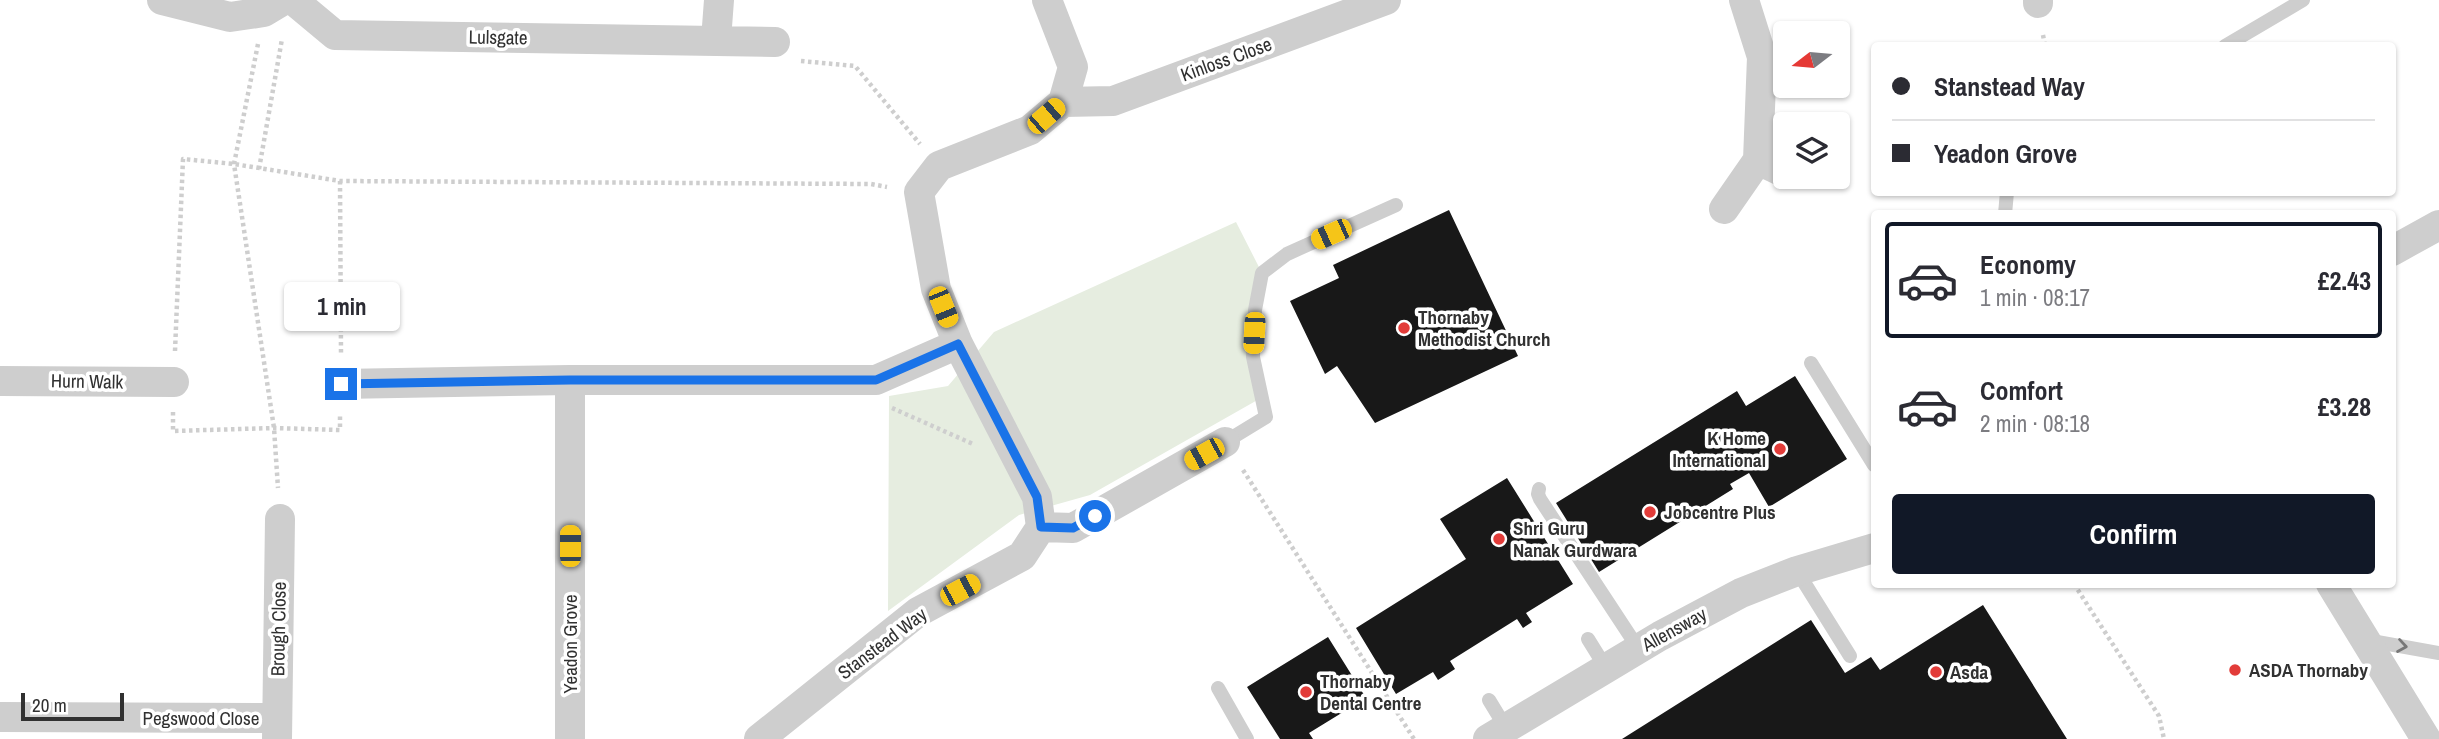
<!DOCTYPE html>
<meta charset="utf-8">
<style>
body{margin:0;font-family:"Archivo Narrow",sans-serif;background:#f7f7f7;color:#2b2b33;height:100vh;display:flex;flex-direction:column;font-size:26px;white-space:nowrap}
*{box-sizing:border-box;margin:0}
p{font-size:23px;color:#7c7c81}
.icon{flex:none;width:38px;height:38px;fill:none;stroke:currentColor;stroke-width:2;stroke-linecap:round;stroke-linejoin:round}
.map{position:relative;flex:1;overflow:hidden}
.details{position:absolute;left:1871px;top:210px;width:525px;height:378px;display:flex;flex-direction:column;background:#fff;border-radius:7px;box-shadow:0 2px 5px #0004}
.details>*{flex:none}
.guide{position:absolute;left:1871px;top:42px;width:525px;height:154px;border-radius:7px;box-shadow:0 2px 5px #0004;display:grid;align-content:center;height:154px;padding:0 21px;background:#fff}
.needle{width:46px;rotate:254deg}
.tools{position:absolute;left:1773px;top:21px;display:grid;gap:14px}
.tools a{display:grid;place-items:center;width:77px;height:77px;border-radius:7px;background:#fff;box-shadow:0 2px 5px #0004;font-size:35px}
.scale{position:absolute;left:21px;bottom:18px;width:103px;box-sizing:border-box;padding-left:7px;border:4px solid #313131;border-top:0;font-size:19px;line-height:24px;white-space:nowrap;color:#313131;-webkit-text-stroke:5px #fff;paint-order:stroke}
.end{position:absolute;width:32px;height:32px;margin:-16px;border:9px solid #1a73e8;background:#fff;box-shadow:0 0 0 4px #fff}
.from{border-radius:50%}
.bubble{position:absolute;height:49px;border-radius:7px;background:#fff;box-shadow:0 2px 5px #0004;font-size:23px;font-weight:700;line-height:49px;text-align:center}
.car{position:absolute;width:21px;height:42px;margin:-21px -10px;border-radius:9px;box-shadow:0 0 5px 2px #0007;background:linear-gradient(#f5c518 24%,#345 0 40%,#f5c518 0 76%,#345 0 86%,#f5c518 0)}
.guide b{display:flex;align-items:center;gap:24px;height:66px;font-size:26px}
.guide b+b{border-top:2px solid #e1e1e2}
.guide i{width:18px;height:18px;background:#2b2b33}
ul{padding:12px 0 0;list-style:none}
li{display:flex;align-items:center;gap:21px;height:116px;margin:0 14px 10px;padding:0 7px;border:4px solid transparent;border-radius:7px}
li div{flex:1}
li b{display:block;font-size:26px}
li em{font-style:normal;font-weight:700}
li.selected{border-color:#111827}
li>.icon{width:63px;height:63px;stroke-width:1.5}
.primary-button{display:flex;gap:14px;margin-top:auto;padding:14px 21px}
.primary-button a{flex:1;height:80px;border-radius:7px;background:#111827;color:#fff;font-size:28px;font-weight:700;line-height:80px;text-align:center}
.map>svg:first-child{display:block}
.green{fill:#e6ede0}
.building{fill:#181818}
.lines{fill:none;stroke-linecap:round;stroke-linejoin:round}
.path{stroke:#cecece;stroke-width:4.5;stroke-dasharray:3.5 3.5;stroke-linecap:butt}
.service{stroke:#cecece;stroke-width:14}
.minor{stroke:#cecece;stroke-width:30}
.oneway{stroke:#787878}
.route{stroke:#1a73e8;stroke-width:9}
.poi-dot{fill:#e23c39;stroke:#fff;stroke-width:2.5}
.labels{text-anchor:middle;stroke-width:7;stroke-linejoin:round;paint-order:stroke}
.street-label{font-size:19px;fill:#313131;stroke:#fff}
.poi-label{font-size:19px;font-weight:bold;fill:#313131;stroke:#fff;text-anchor:start}
</style>
<div class="map">
<svg width="2439" height="739" viewBox="0 0 2439 739">
<rect width="100%" height="100%" fill="#fff"/>
<path class="green" d="M1236,222L1262,273L1255,310L1261,398L1090,495L1019,515L888,611L889,396L948,386L994,332Z"/>
<path class="building" d="M1449,210L1518,356L1375,423L1337,366L1325,374L1290,301L1339,278L1333,265Z
M1795,376L1847,459L1769,507L1749,473L1730,484L1733,489L1599,572L1556,503L1737,391L1746,406Z
M1507,478L1573,584L1526,613L1532,622L1523,628L1517,619L1450,661L1455,669L1438,680L1433,672L1396,694L1356,628L1466,559L1440,519Z
M1983,605L2067,739H1622L1811,620L1845,673L1871,657L1880,670Z
M1328,637L1366,698L1309,733L1313,739H1280L1247,687Z"/>
<g class="lines">
<path class="path" d="M2043,35L2045,46
M258,44L234,164L274,428L278,488
M801,61L855,66L920,144
M259,169L282,39
M340,181L341,353
M175,351L183,159L234,164L340,181L871,184L887,187
M892,408L973,444
M173,412V431L274,428L340,430V414
M1243,470L1414,739
M2074,584L2159,716L2164,739"/>
<path class="service" d="M2225,46L2303,0
M2005,214L2007,192
M1811,363L1874,465
M1225,442L1266,417L1253,357L1255,310L1262,273L1287,254L1396,205
M1539,489L1538,494L1540,499L1638,648
M1797,571L1850,656
M1588,639L1606,668
M2366,640L2439,653
M1218,688L1247,739
M1489,700L1506,728"/>
<path class="minor" d="M162,0L230,17L264,12L284,0
M293,0L335,35L775,42
M2038,0V3
M716,40L719,0
M1063,102L1113,101L1386,0
M1758,160L1785,173
M1724,209L1758,160L1762,57L1744,0
M2392,251L2439,225
M570,380V739
M0,381L174,382
M341,384L570,380H876L958,344
M1041,527L1037,497L958,344L936,289L919,192L939,166L1030,130L1063,102L1073,67L1047,0
M1041,527L1073,528L1225,442
M2331,584L2426,739
M0,717L276,718
M277,739L280,519
M759,739L918,612L1022,556L1041,527
M1488,739L1660,636L1741,593L1797,571L1874,548"/>
</g>
<defs><path id="oneway-chevron" d="M-2-3.5L2.5 0L-2 3.5" fill="none" stroke-width="1.6" stroke-linecap="round" stroke-linejoin="round" transform="scale(1.75)"/></defs>
<use class="oneway" href="#oneway-chevron" transform="translate(2402 646) rotate(9)"/>
<g class="lines">
<path class="route" d="M341,384L570,380H876L958,344L1037,497L1041,527L1073,528L1095,516"/>
</g>
<g class="poi-dot">
<circle cx="1404" cy="328" r="7"/>
<circle cx="1780" cy="449" r="7"/>
<circle cx="1650" cy="512" r="7"/>
<circle cx="1499" cy="539" r="7"/>
<circle cx="2235" cy="670" r="7"/>
<circle cx="1936" cy="672" r="7"/>
<circle cx="1306" cy="692" r="7"/>
</g>
<g class="labels">
<g class="street-label">
<text transform="translate(498 37) rotate(1)" y="7">Lulsgate</text>
<text transform="translate(1226 59) rotate(-20)" y="7">Kinloss Close</text>
<text transform="translate(87 381) rotate(1)" y="7">Hurn Walk</text>
<text transform="translate(278 629) rotate(-89)" y="7">Brough Close</text>
<text transform="translate(1674 629) rotate(-29)" y="7">Allensway</text>
<text transform="translate(882 643) rotate(-37)" y="7">Stanstead Way</text>
<text transform="translate(570 644) rotate(-90)" y="7">Yeadon Grove</text>
<text x="201" y="725">Pegswood Close</text>
</g>
<g class="poi-label">
<text x="1418" y="324">Thornaby<tspan x="1418" dy="22">Methodist Church</tspan></text>
<text x="1766" y="445" text-anchor="end">K Home<tspan x="1766" dy="22">International</tspan></text>
<text x="1664" y="519">Jobcentre Plus</text>
<text x="1513" y="535">Shri Guru<tspan x="1513" dy="22">Nanak Gurdwara</tspan></text>
<text x="2249" y="677">ASDA Thornaby</text>
<text x="1950" y="679">Asda</text>
<text x="1320" y="688">Thornaby<tspan x="1320" dy="22">Dental Centre</tspan></text>
</g>
</g>
</svg>
<div class="tools">
<a><svg class="needle" viewBox="-14 -14 28 28"><path d="M0-13l5 13h-10z" fill="#e53935"/><path d="M0 13l5-13h-10z" fill="#7c7c81"/></svg></a>
<a><svg class="icon" aria-label="layers" viewBox="0 0 24 24"><path d="M12 4l9 5-9 5-9-5zM3 14l9 5 9-5"/></svg></a>
</div>
<div class="scale">20 m</div>
<i class="end from" style="left:1095px;top:516px"></i>
<i class="end" style="left:341px;top:384px"></i>
<div class="bubble" style="left:284px;top:282px;width:116px">1 min</div>
<i class="car" style="left:1046px;top:116px;rotate:49deg"></i>
<i class="car" style="left:1331px;top:234px;rotate:246deg"></i>
<i class="car" style="left:943px;top:307px;rotate:158deg"></i>
<i class="car" style="left:1254px;top:333px;rotate:183deg"></i>
<i class="car" style="left:1204px;top:454px;rotate:241deg"></i>
<i class="car" style="left:570px;top:546px;rotate:0deg"></i>
<i class="car" style="left:960px;top:590px;rotate:62deg"></i>
<div class="guide">
<b><i class="from"></i>Stanstead Way</b>
<b><i></i>Yeadon Grove</b>
</div>
<section class="details">
<ul>
<li class="selected"><svg class="icon" aria-label="car" viewBox="0 0 24 24"><path d="M5 17H2v-5l4-1 3-4h7l3 4 3 1v5h-3M9 17h6M6 11h13"/><circle cx="7" cy="17" r="2"/><circle cx="17" cy="17" r="2"/></svg><div><b>Economy</b><p>1 min · 08:17</p></div><em>£2.43</em></li>
<li><svg class="icon" aria-label="car" viewBox="0 0 24 24"><path d="M5 17H2v-5l4-1 3-4h7l3 4 3 1v5h-3M9 17h6M6 11h13"/><circle cx="7" cy="17" r="2"/><circle cx="17" cy="17" r="2"/></svg><div><b>Comfort</b><p>2 min · 08:18</p></div><em>£3.28</em></li>
</ul>
<div class="primary-button"><a>Confirm</a></div>
</section>
</div>
